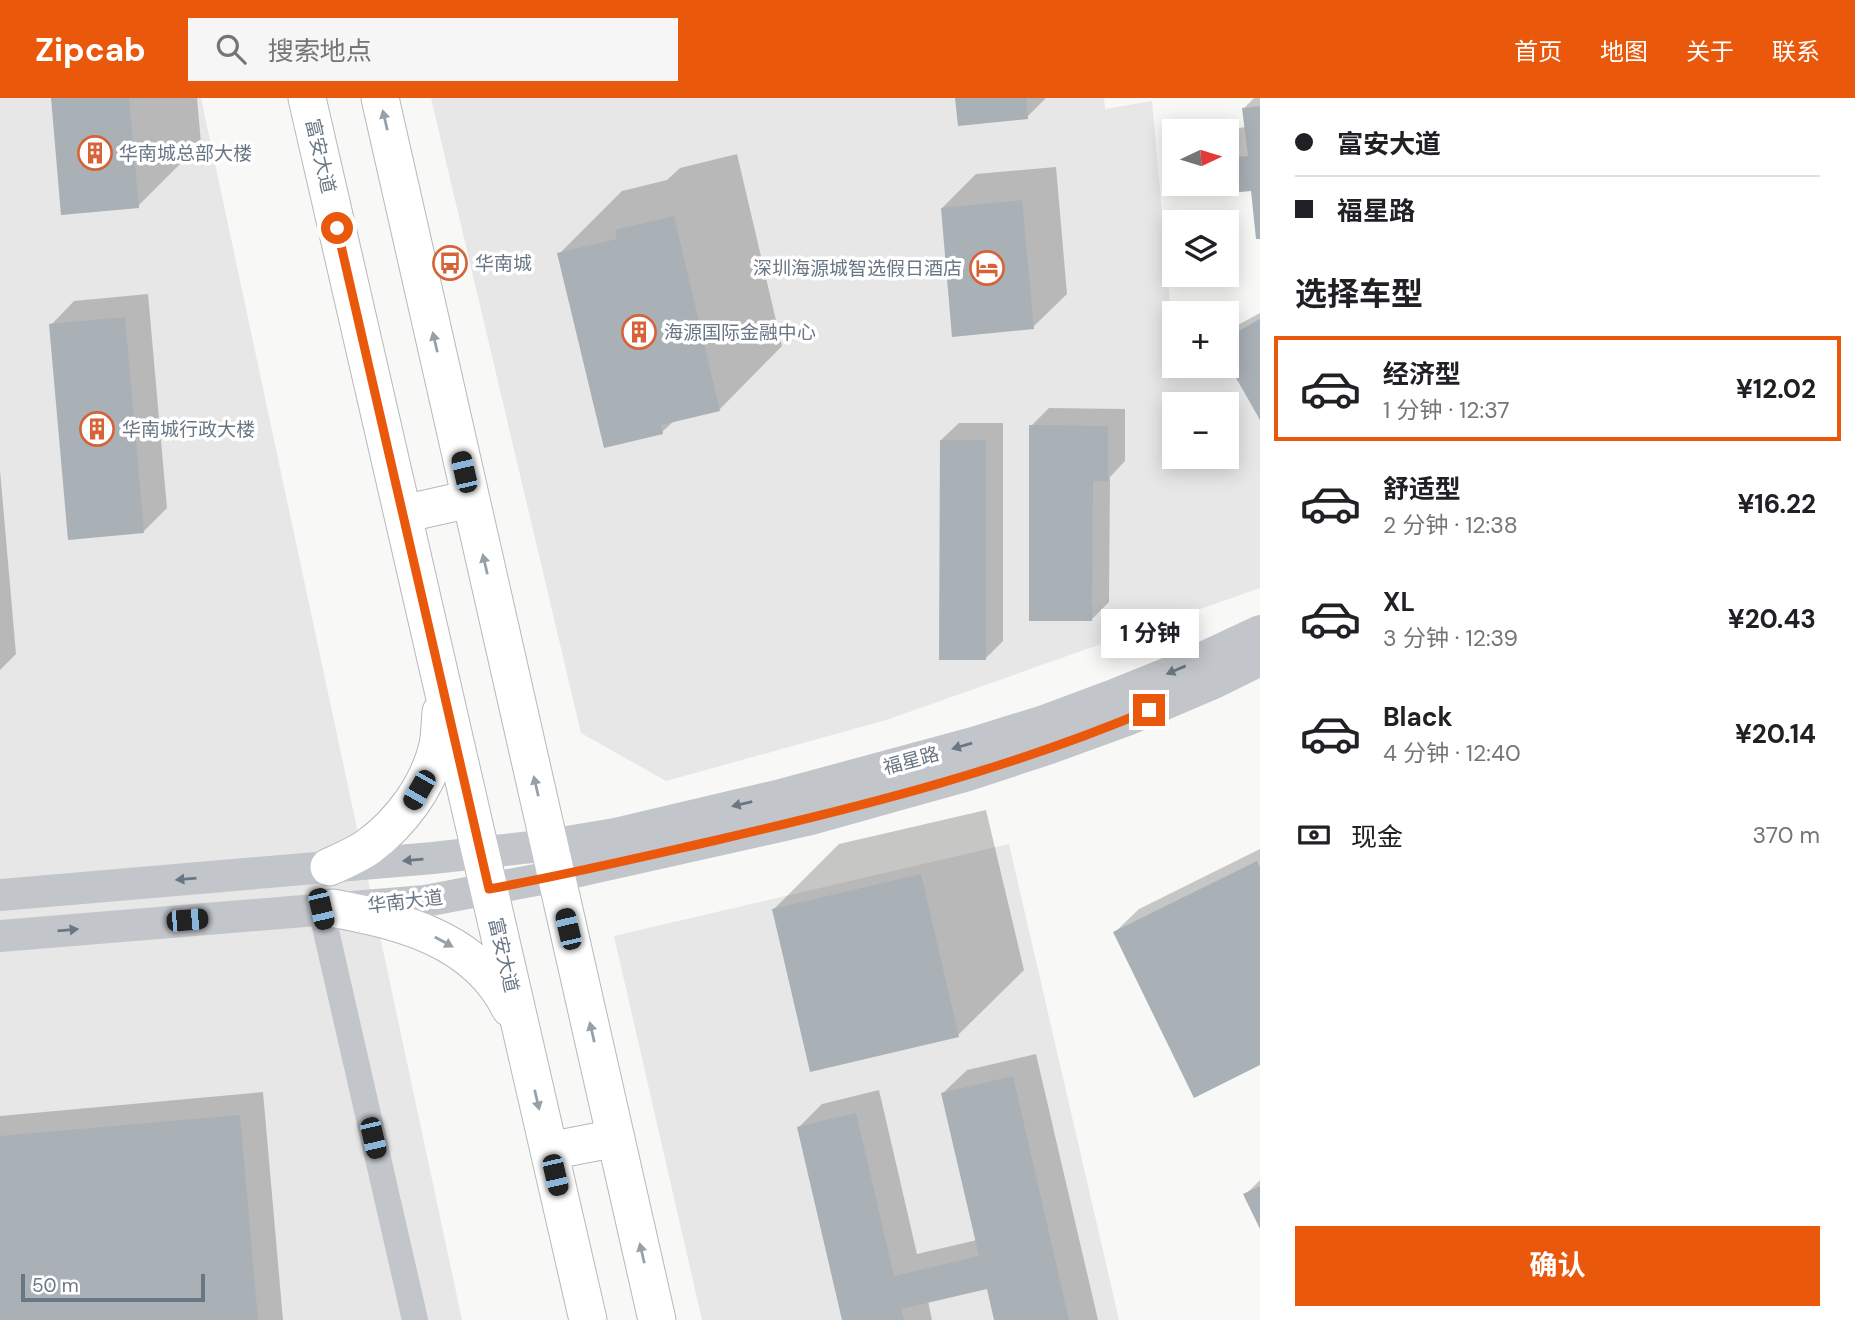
<!DOCTYPE html>
<html lang="zh">
<meta charset="utf-8">
<style>
body{margin:0;font-family:"DM Sans","Noto Sans SC",sans-serif;background:#f6f6f6;color:#202124;height:100vh;display:flex;flex-direction:column;font-size:26px;white-space:nowrap}
*{box-sizing:border-box;margin:0}
p{font-size:23px;color:#757577}
.icon{flex:none;width:38px;height:38px;fill:none;stroke:currentColor;stroke-width:2;stroke-linecap:round;stroke-linejoin:round}
.map{position:relative;flex:1;overflow:hidden}
.sheet{display:flex;flex-direction:column;background:#fff;width:595px}
.sheet>*{flex:none}
.banner{display:grid;align-content:center;height:154px;padding:0 35px;background:#fff}
.needle{width:46px;rotate:86deg}
.buttons{position:absolute;left:1162px;top:21px;display:grid;gap:14px}
.buttons a{display:grid;place-items:center;width:77px;height:77px;border-radius:0px;background:#fff;box-shadow:0 4px 18px #0003;font-size:35px}
.scale{position:absolute;left:21px;bottom:18px;width:184px;box-sizing:border-box;padding-left:7px;border:4px solid #697784;border-top:0;font-size:19px;line-height:24px;white-space:nowrap;color:#697784;-webkit-text-stroke:5px #fff;paint-order:stroke}
.end{position:absolute;width:32px;height:32px;margin:-16px;border:9px solid #ea580c;background:#fff;box-shadow:0 0 0 4px #fff}
.from{border-radius:50%}
.bubble{position:absolute;height:49px;border-radius:0px;background:#fff;box-shadow:0 4px 18px #0003;font-size:23px;font-weight:700;line-height:49px;text-align:center}
.car{position:absolute;width:21px;height:42px;margin:-21px -10px;border-radius:9px;box-shadow:0 0 5px 2px #0007;background:linear-gradient(#222 24%,#8ab4d8 0 40%,#222 0 76%,#8ab4d8 0 86%,#222 0)}
.banner b{display:flex;align-items:center;gap:24px;height:66px;font-size:26px}
.banner b+b{border-top:2px solid #e0e0e0}
.banner i{width:18px;height:18px;background:#202124}
ul{padding:0;list-style:none}
li{display:flex;align-items:center;gap:21px;height:105px;margin:0 14px 10px;padding:0 21px;border:4px solid transparent;border-radius:0px}
li div{flex:1}
li b{display:block;font-size:26px}
li em{font-style:normal;font-weight:700}
li.on{border-color:#ea580c}
li>.icon{width:63px;height:63px;stroke-width:1.5}
h2{padding:0 35px;font-size:32px;line-height:84px}
.pay{display:flex;align-items:center;gap:18px;height:77px;padding:0 35px;font-size:26px}
.pay p{margin-inline-start:auto}
.action{display:flex;gap:14px;margin-top:auto;padding:14px 35px}
.action a{flex:1;height:80px;border-radius:0px;background:#ea580c;color:#fff;font-size:28px;font-weight:700;line-height:80px;text-align:center}
header{display:flex;align-items:center;gap:42px;box-sizing:border-box;height:98px;padding:0 35px;background:#ea580c;color:#fff}
header strong{font-size:33px}
nav{display:flex;gap:38px;margin-inline-start:auto;font-size:24px}
.search{width:490px;height:63px;background:#f6f6f6;display:flex;align-items:center;gap:18px;box-sizing:border-box;padding:0 24px;border-radius:0px;color:#757577;font-size:26px}
main{display:flex;flex:1;min-height:0}
.map>svg:first-child{display:block}
.built{fill:#e6e7e6;fill-rule:evenodd}
.shadow{fill:#0003}
.building{fill:#a9b0b6}
.lines{fill:none;stroke-linecap:round;stroke-linejoin:round}
.secondary-casing{stroke:#b4b9bd;stroke-width:39}
.minor{stroke:#c2c5c9;stroke-width:26}
.tertiary{stroke:#c2c5c9;stroke-width:32}
.secondary{stroke:#fff;stroke-width:37}
.oneway{fill:#96a0a9}
.oneway2{fill:#697784}
.route{stroke:#ea580c;stroke-width:9}
.labels{text-anchor:middle;stroke-width:7;stroke-linejoin:round;paint-order:stroke}
.poi-label{font-size:19px;fill:#697784;stroke:#fff;text-anchor:start}
.street-label{font-size:19px;fill:#697784;stroke:#fff}
</style>
<header>
<strong>Zipcab</strong>
<div class="search"><svg class="icon" aria-label="search" viewBox="0 0 24 24"><circle cx="10" cy="10" r="6"/><path d="M15 15l6 6"/></svg>搜索地点</div>
<nav><a>首页</a><a>地图</a><a>关于</a><a>联系</a></nav>
</header>
<main>
<div class="map">
<svg width="1260" height="1222" viewBox="0 0 1260 1222">
<rect width="100%" height="100%" fill="#f8f8f6"/>
<path class="built" d="M0,0H201L462,1222H0Z
M431,0H1104L1105,11L1152,3L1174,248V268H1227V240L1260,221V490L886,622L666,683L581,635ZM1174,306H1227V359H1174Z
M1009,746L1119,1222H702L614,838Z"/>
<path class="shadow" d="M52,0H197L201,45L138,108Z
M957,0H1046L1027,19Z
M1254,0H1260V139L1253,91L1209,95L1208,86H1227V42L1239,30L1246,29L1244,10Z
M737,56L782,248L720,311L675,322L662,334L559,156L622,93L667,82L680,70Z
M1056,69L1067,196L1033,229L942,110L976,76Z
M148,196L167,410L144,433L51,227L74,203Z
M1260,215V319L1227,260V238L1236,228Z
M1049,310L1125,311V363L1110,379L1109,504L1092,521L1031,328Z
M959,325H1003V543L985,561L941,342Z
M0,372L16,556L0,572Z
M986,712L1024,872L958,937L774,811L839,746Z
M1260,751V965L1115,834L1139,811Z
M1036,956L1098,1222H996L988,1189L928,1203L932,1222H844L799,1029L822,1006L879,992L917,1156L977,1142L943,995L967,972Z
M263,994L283,1222H0V1018Z
M1260,1082V1127L1245,1097Z"/>
<path class="building" d="M51,0H129L139,110L61,117Z
M955,0H1026L1028,21L958,28Z
M1260,8V141H1256L1251,93L1207,97L1206,86H1227V60L1248,58L1242,10Z
M1022,102L1034,231L952,239L941,110Z
M674,118L720,313L661,327L663,336L604,350L557,155L617,141L615,132Z
M125,219L144,435L68,442L49,226Z
M1260,221V322L1227,264V240Z
M1029,327L1108,328V383H1093L1092,523H1029Z
M940,342H986V562H939Z
M1257,763L1260,770V967L1194,1000L1113,834Z
M921,776L959,939L810,974L772,811Z
M1013,978L1069,1222H994L987,1191L901,1211L904,1222H842L797,1029L856,1015L894,1178L979,1158L941,995Z
M240,1017L258,1222H0V1038Z
M1260,1088V1131L1243,1096Z"/>
<g class="lines">
<g class="secondary-casing">
<path id="secondary" d="M307,0L588,1222
M380,0L657,1222
M403,416L470,401
M329,769C342,763 357,757 368,749C401,725 429,687 438,647C440,637 440,625 441,614
M332,810C401,823 476,841 510,910
M549,1053L616,1040"/>
</g>
<path class="minor" d="M321,811L415,1222"/>
<path class="tertiary" d="M0,797L433,760L549,747L615,736L781,697L973,645L1044,623L1111,598L1183,569L1260,533
M0,838L425,803L557,778L807,722L968,677L1050,650L1127,622L1216,584L1260,562"/>
<use href="#secondary" class="secondary"/>
</g>
<defs><path id="oneway-solid" d="M-6-.8H1V-3.2L6.5 0L1 3.2V.8H-6Z" transform="scale(1.75)"/></defs>
<g class="oneway">
<use href="#oneway-solid" transform="translate(385 22) rotate(-103)"/>
<use href="#oneway-solid" transform="translate(435 244) rotate(-103)"/>
<use href="#oneway-solid" transform="translate(485 466) rotate(-103)"/>
<use href="#oneway-solid" transform="translate(536 688) rotate(-103)"/>
<use href="#oneway-solid" transform="translate(444 844) rotate(29)"/>
<use href="#oneway-solid" transform="translate(592 934) rotate(-103)"/>
<use href="#oneway-solid" transform="translate(537 1002) rotate(77)"/>
<use href="#oneway-solid" transform="translate(642 1155) rotate(-103)"/>
</g>
<g class="oneway2">
<use href="#oneway-solid" transform="translate(1176 572) rotate(157)"/>
<use href="#oneway-solid" transform="translate(962 648) rotate(164)"/>
<use href="#oneway-solid" transform="translate(742 706) rotate(167)"/>
<use href="#oneway-solid" transform="translate(413 762) rotate(175)"/>
<use href="#oneway-solid" transform="translate(186 781) rotate(175)"/>
<use href="#oneway-solid" transform="translate(68 832) rotate(-5)"/>
</g>
<g class="lines">
<path class="route" d="M337,130L489,791C566,777 642,759 717,742C864,708 1010,671 1149,612"/>
</g>
<defs>
<g id="building-ring" transform="scale(1.75)"><circle r="9.5" fill="#fff" stroke="#d66338" stroke-width="1.5"/><path d="M-4-6H4V6H1V3H-1V6H-4ZM-2.5-4.3h1.7v1.8h-1.7ZM.8-4.3h1.7v1.8H.8ZM-2.5-1h1.7V.8h-1.7ZM.8-1h1.7V.8H.8Z" fill="#d66338"/></g>
<g id="bus-ring" transform="scale(1.75)"><circle r="9.5" fill="#fff" stroke="#d66338" stroke-width="1.5"/><path d="M-5-6H5V4H4V6H2V4H-2V6H-4V4H-5ZM-3.5-4V0h7V-4ZM-3.5 1.2v1.5H-2V1.2ZM2 1.2v1.5H3.5V1.2Z" fill="#d66338"/></g>
<g id="hotel-ring" transform="scale(1.75)"><circle r="9.5" fill="#fff" stroke="#d66338" stroke-width="1.5"/><path d="M-6-4.5h1.5V1H6V5H4.5V3h-9V5H-6ZM-4 0a1.8 1.8 0 1 1 3.6 0ZM.5 0V-2.5h3Q6-2.5 6 0Z" fill="#d66338"/></g>
</defs>
<g fill-rule="evenodd">
<use href="#building-ring" x="95" y="55"/>
<use href="#bus-ring" x="450" y="165"/>
<use href="#hotel-ring" x="987" y="170"/>
<use href="#building-ring" x="639" y="234"/>
<use href="#building-ring" x="97" y="331"/>
</g>
<g class="labels">
<g class="poi-label">
<text x="119" y="62">华南城总部大楼</text>
<text x="475" y="172">华南城</text>
<text x="962" y="177" text-anchor="end">深圳海源城智选假日酒店</text>
<text x="664" y="241">海源国际金融中心</text>
<text x="122" y="338">华南城行政大楼</text>
</g>
<g class="street-label">
<text transform="translate(321 58) rotate(77)" y="7">富安大道</text>
<text transform="translate(911 662) rotate(-15)" y="7">福星路</text>
<text transform="translate(405 803) rotate(-7)" y="7">华南大道</text>
<text transform="translate(504 857) rotate(77)" y="7">富安大道</text>
</g>
</g>
</svg>
<div class="buttons">
<a><svg class="needle" viewBox="-14 -14 28 28"><path d="M0-13l5 13h-10z" fill="#e53935"/><path d="M0 13l5-13h-10z" fill="#757577"/></svg></a>
<a><svg class="icon" aria-label="layers" viewBox="0 0 24 24"><path d="M12 4l9 5-9 5-9-5zM3 14l9 5 9-5"/></svg></a>
<a>+</a>
<a>−</a>
</div>
<div class="scale">50 m</div>
<i class="end from" style="left:337px;top:130px"></i>
<i class="end" style="left:1149px;top:612px"></i>
<div class="bubble" style="left:1101px;top:511px;width:98px">1 分钟</div>
<i class="car" style="left:464px;top:374px;rotate:347deg"></i>
<i class="car" style="left:419px;top:692px;rotate:210deg"></i>
<i class="car" style="left:321px;top:811px;rotate:167deg"></i>
<i class="car" style="left:187px;top:822px;rotate:85deg"></i>
<i class="car" style="left:568px;top:831px;rotate:347deg"></i>
<i class="car" style="left:373px;top:1040px;rotate:167deg"></i>
<i class="car" style="left:555px;top:1077px;rotate:167deg"></i>
</div>
<section class="sheet">
<div class="banner">
<b><i class="from"></i>富安大道</b>
<b><i></i>福星路</b>
</div>
<h2>选择车型</h2>
<ul>
<li class="on"><svg class="icon" aria-label="car" viewBox="0 0 24 24"><path d="M5 17H2v-5l4-1 3-4h7l3 4 3 1v5h-3M9 17h6M6 11h13"/><circle cx="7" cy="17" r="2"/><circle cx="17" cy="17" r="2"/></svg><div><b>经济型</b><p>1 分钟 · 12:37</p></div><em>¥12.02</em></li>
<li><svg class="icon" aria-label="car" viewBox="0 0 24 24"><path d="M5 17H2v-5l4-1 3-4h7l3 4 3 1v5h-3M9 17h6M6 11h13"/><circle cx="7" cy="17" r="2"/><circle cx="17" cy="17" r="2"/></svg><div><b>舒适型</b><p>2 分钟 · 12:38</p></div><em>¥16.22</em></li>
<li><svg class="icon" aria-label="car" viewBox="0 0 24 24"><path d="M5 17H2v-5l4-1 3-4h7l3 4 3 1v5h-3M9 17h6M6 11h13"/><circle cx="7" cy="17" r="2"/><circle cx="17" cy="17" r="2"/></svg><div><b>XL</b><p>3 分钟 · 12:39</p></div><em>¥20.43</em></li>
<li><svg class="icon" aria-label="car" viewBox="0 0 24 24"><path d="M5 17H2v-5l4-1 3-4h7l3 4 3 1v5h-3M9 17h6M6 11h13"/><circle cx="7" cy="17" r="2"/><circle cx="17" cy="17" r="2"/></svg><div><b>Black</b><p>4 分钟 · 12:40</p></div><em>¥20.14</em></li>
</ul>
<div class="pay"><svg class="icon" aria-label="cash" viewBox="0 0 24 24"><path d="M3 7h18v10H3z"/><circle cx="12" cy="12" r="2"/></svg>现金<p>370 m</p></div>
<div class="action"><a>确认</a></div>
</section>
</main>
